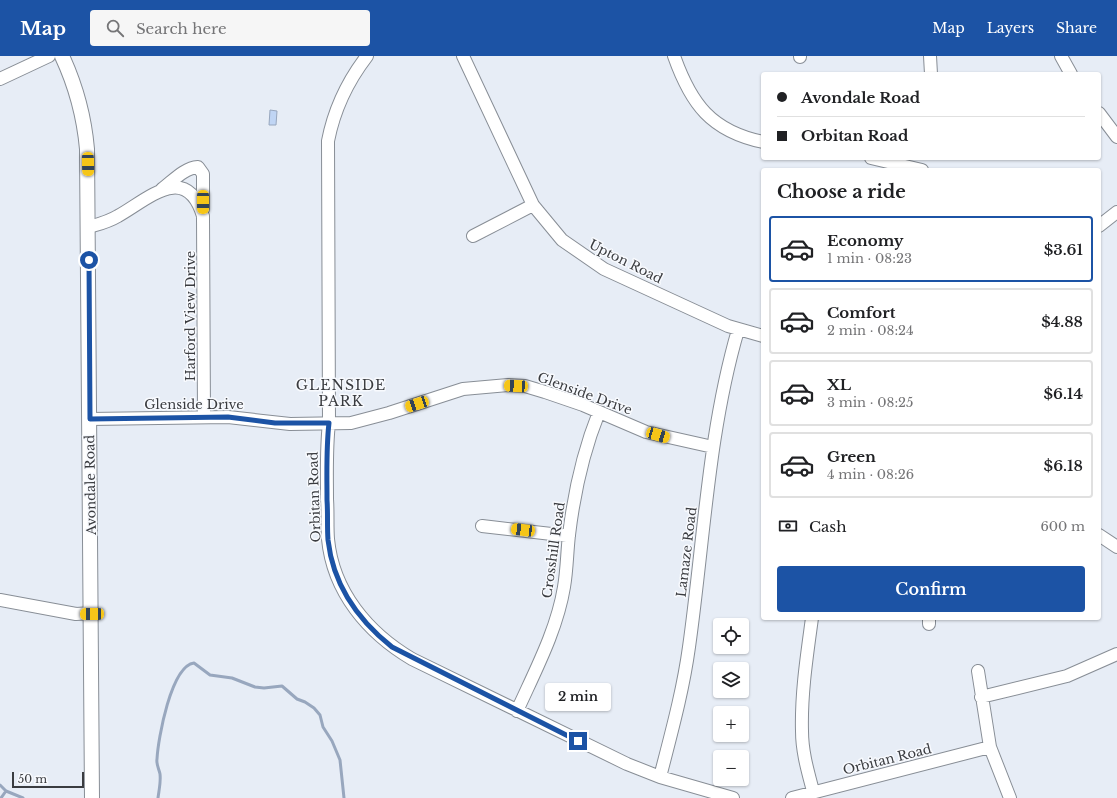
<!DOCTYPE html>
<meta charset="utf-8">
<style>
body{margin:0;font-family:"Libre Baskerville",serif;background:#f6f6f6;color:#202124;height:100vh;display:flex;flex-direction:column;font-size:15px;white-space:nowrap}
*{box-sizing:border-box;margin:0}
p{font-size:13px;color:#757577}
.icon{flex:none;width:22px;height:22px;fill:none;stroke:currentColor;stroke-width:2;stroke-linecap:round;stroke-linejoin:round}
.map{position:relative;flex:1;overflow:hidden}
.sheet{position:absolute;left:761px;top:112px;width:340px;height:452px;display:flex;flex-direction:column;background:#fff;border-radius:4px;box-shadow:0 1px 3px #0004}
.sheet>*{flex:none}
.hud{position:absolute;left:761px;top:16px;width:340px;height:88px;border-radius:4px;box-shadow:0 1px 3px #0004;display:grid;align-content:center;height:88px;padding:0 16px;background:#fff}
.fabs{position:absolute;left:713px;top:562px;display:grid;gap:8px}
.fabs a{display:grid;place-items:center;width:36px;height:36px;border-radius:4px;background:#fff;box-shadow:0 1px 3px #0004;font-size:20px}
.scale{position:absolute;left:12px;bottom:10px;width:72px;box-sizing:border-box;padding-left:4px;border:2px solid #3a3c40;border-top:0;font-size:11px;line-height:14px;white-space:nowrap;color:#3a3c40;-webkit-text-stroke:3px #f8fafe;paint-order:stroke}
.end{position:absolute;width:18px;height:18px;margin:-9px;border:5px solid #1c53a5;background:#fff;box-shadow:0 0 0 2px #fff}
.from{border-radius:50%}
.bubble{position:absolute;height:28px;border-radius:4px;background:#fff;box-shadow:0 1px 3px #0004;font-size:13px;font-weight:600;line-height:28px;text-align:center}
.car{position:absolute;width:12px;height:24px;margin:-12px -6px;border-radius:5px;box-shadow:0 0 3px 1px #0007;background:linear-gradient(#f5c518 24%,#345 0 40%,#f5c518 0 76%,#345 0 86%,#f5c518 0)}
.hud b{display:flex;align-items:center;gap:14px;height:38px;font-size:15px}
.hud b+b{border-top:1px solid #e0e0e0}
.hud i{width:10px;height:10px;background:#202124}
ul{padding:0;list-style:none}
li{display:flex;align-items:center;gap:12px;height:66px;margin:0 8px 6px;padding:0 8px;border:2px solid #e0e0e0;border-radius:4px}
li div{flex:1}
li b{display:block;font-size:15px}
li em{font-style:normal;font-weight:600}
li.current{border-color:#1c53a5}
li>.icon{width:36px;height:36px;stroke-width:1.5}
h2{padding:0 16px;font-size:18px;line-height:48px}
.pay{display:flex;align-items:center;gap:10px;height:44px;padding:0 16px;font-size:15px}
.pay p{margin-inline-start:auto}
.button{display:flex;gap:8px;margin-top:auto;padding:8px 16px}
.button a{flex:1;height:46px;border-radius:4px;background:#1c53a5;color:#fff;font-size:16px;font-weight:600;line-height:46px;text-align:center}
header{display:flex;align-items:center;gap:24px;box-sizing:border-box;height:56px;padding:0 20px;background:#1c53a5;color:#fff}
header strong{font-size:19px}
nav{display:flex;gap:22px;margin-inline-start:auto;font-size:14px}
.search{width:280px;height:36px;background:#f6f6f6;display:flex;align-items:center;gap:10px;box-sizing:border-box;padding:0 14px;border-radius:4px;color:#757577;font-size:15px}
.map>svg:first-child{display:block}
.water{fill:#c0d5f4;stroke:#98a7be}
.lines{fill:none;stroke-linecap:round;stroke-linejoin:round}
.stream{stroke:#98a7be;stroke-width:3}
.minor-casing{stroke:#888e96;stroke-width:14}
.tertiary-casing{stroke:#888e96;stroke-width:16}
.minor{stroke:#fff;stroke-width:12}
.tertiary{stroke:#fff;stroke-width:14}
.route{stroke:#1c53a5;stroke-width:5}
.labels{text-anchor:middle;stroke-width:3;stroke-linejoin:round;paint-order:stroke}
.street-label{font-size:13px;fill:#3a3c40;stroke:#f8fafe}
.neighbourhood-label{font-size:14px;letter-spacing:1px;fill:#3a3c40;stroke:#f8fafe}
</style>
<header>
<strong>Map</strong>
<div class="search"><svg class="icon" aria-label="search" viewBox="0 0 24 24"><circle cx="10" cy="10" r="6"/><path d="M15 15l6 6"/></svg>Search here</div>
<nav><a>Map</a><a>Layers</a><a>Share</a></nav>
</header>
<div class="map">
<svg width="1117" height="742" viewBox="0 0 1117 742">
<rect width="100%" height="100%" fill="#e7edf6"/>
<path class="water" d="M270,54L277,55L276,69H269Z"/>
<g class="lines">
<path class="stream" d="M0,729L6,735L23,742
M1,742L6,735
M158,742C159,734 161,726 160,718C159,713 156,708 157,703C158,683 171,610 194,607L210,619L232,622L255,631L264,632L282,630L297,643L305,646L314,652L320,659L323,671L332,685L340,704L344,742"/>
<g class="minor-casing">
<path id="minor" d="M367,0C347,26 334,54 328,85L329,367C326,393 327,418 327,443C328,457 327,470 328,483C333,536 368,577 412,603L627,708L660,721L733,742
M463,0L533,149L562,184L604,213L728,270L763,280
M674,0C691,48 711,75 763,86
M800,0V1
M930,0L931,18
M1061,0L1071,18
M0,23L49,0
M1099,57L1117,81
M871,102L922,114
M162,133C173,125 184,112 198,111L203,118V153
M1099,170L1117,156
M89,171C99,168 108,166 118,160C147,144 186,105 203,160L204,361
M473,180L533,149
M90,363L228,361L290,368L351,367L389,357L463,333L508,329L525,330L545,336L583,349L646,376L713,391
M482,470L569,480
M1099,479L1117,491
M0,544L76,558L92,557
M812,562C807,599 801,637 802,675C802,696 808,716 813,735
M929,568V562
M978,615L990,691L1010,742
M981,641L1067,620L1117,598
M517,655C535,615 557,574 564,531C567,514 567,496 569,479C574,437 583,396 599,356
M660,721C671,678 683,635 689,591C704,485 708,377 738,274
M792,742L990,691"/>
</g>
<g class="tertiary-casing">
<path id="tertiary" d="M62,0C76,30 84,59 87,93L92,742"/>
</g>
<use href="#minor" class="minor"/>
<use href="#tertiary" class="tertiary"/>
</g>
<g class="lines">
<path class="route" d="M89,204L90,363L228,361L275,367H329C326,393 327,418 327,444C328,457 327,471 328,484C333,528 358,564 392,591L578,685"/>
</g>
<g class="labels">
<g class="street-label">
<text transform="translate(626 205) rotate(27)" y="5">Upton Road</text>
<text transform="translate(190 260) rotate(-90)" y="5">Harford View Drive</text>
<text transform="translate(585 337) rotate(20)" y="5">Glenside Drive</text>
<text x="194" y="353">Glenside Drive</text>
<text transform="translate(90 429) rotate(-91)" y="5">Avondale Road</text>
<text transform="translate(314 441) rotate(-92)" y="5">Orbitan Road</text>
<text transform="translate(553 494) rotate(-82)" y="5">Crosshill Road</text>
<text transform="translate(686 496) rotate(-83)" y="5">Lamaze Road</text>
<text transform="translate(887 703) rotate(-14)" y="5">Orbitan Road</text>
</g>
<g class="neighbourhood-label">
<text x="341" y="334">GLENSIDE<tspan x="341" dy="16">PARK</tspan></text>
</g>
</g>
</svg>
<div class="fabs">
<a><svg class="icon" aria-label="locate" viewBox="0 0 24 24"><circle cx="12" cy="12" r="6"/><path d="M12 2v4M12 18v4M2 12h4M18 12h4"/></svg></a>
<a><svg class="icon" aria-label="layers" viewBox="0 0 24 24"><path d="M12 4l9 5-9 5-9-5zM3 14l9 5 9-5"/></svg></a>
<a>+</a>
<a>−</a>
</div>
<div class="scale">50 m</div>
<i class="end from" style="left:89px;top:204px"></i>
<i class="end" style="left:578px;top:685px"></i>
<div class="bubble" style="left:545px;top:627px;width:66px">2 min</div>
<i class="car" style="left:88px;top:108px;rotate:179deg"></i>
<i class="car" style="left:203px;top:146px;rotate:180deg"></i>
<i class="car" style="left:516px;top:330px;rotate:273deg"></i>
<i class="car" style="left:417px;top:348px;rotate:252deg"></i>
<i class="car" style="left:658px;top:379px;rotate:106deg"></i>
<i class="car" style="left:523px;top:474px;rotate:277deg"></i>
<i class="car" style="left:92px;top:558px;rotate:269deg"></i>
<div class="hud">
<b><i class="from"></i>Avondale Road</b>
<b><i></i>Orbitan Road</b>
</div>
<section class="sheet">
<h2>Choose a ride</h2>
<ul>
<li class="current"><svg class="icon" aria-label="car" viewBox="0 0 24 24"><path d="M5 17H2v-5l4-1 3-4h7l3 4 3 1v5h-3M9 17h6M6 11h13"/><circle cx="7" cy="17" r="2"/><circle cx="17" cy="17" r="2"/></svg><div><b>Economy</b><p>1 min · 08:23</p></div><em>$3.61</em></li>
<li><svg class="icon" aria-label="car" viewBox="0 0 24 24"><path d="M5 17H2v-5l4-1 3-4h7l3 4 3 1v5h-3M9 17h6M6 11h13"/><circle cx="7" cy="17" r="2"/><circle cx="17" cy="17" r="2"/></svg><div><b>Comfort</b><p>2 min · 08:24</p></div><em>$4.88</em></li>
<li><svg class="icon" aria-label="car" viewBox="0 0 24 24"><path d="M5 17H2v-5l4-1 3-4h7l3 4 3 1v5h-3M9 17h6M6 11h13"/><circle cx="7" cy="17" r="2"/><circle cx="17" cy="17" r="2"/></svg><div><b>XL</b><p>3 min · 08:25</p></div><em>$6.14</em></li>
<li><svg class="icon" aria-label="car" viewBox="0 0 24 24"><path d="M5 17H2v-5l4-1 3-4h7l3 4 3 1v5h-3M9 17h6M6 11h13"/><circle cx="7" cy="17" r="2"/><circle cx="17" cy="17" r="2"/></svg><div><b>Green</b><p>4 min · 08:26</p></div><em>$6.18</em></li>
</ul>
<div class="pay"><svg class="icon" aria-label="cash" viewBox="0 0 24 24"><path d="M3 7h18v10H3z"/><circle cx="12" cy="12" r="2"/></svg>Cash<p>600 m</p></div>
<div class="button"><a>Confirm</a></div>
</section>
</div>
